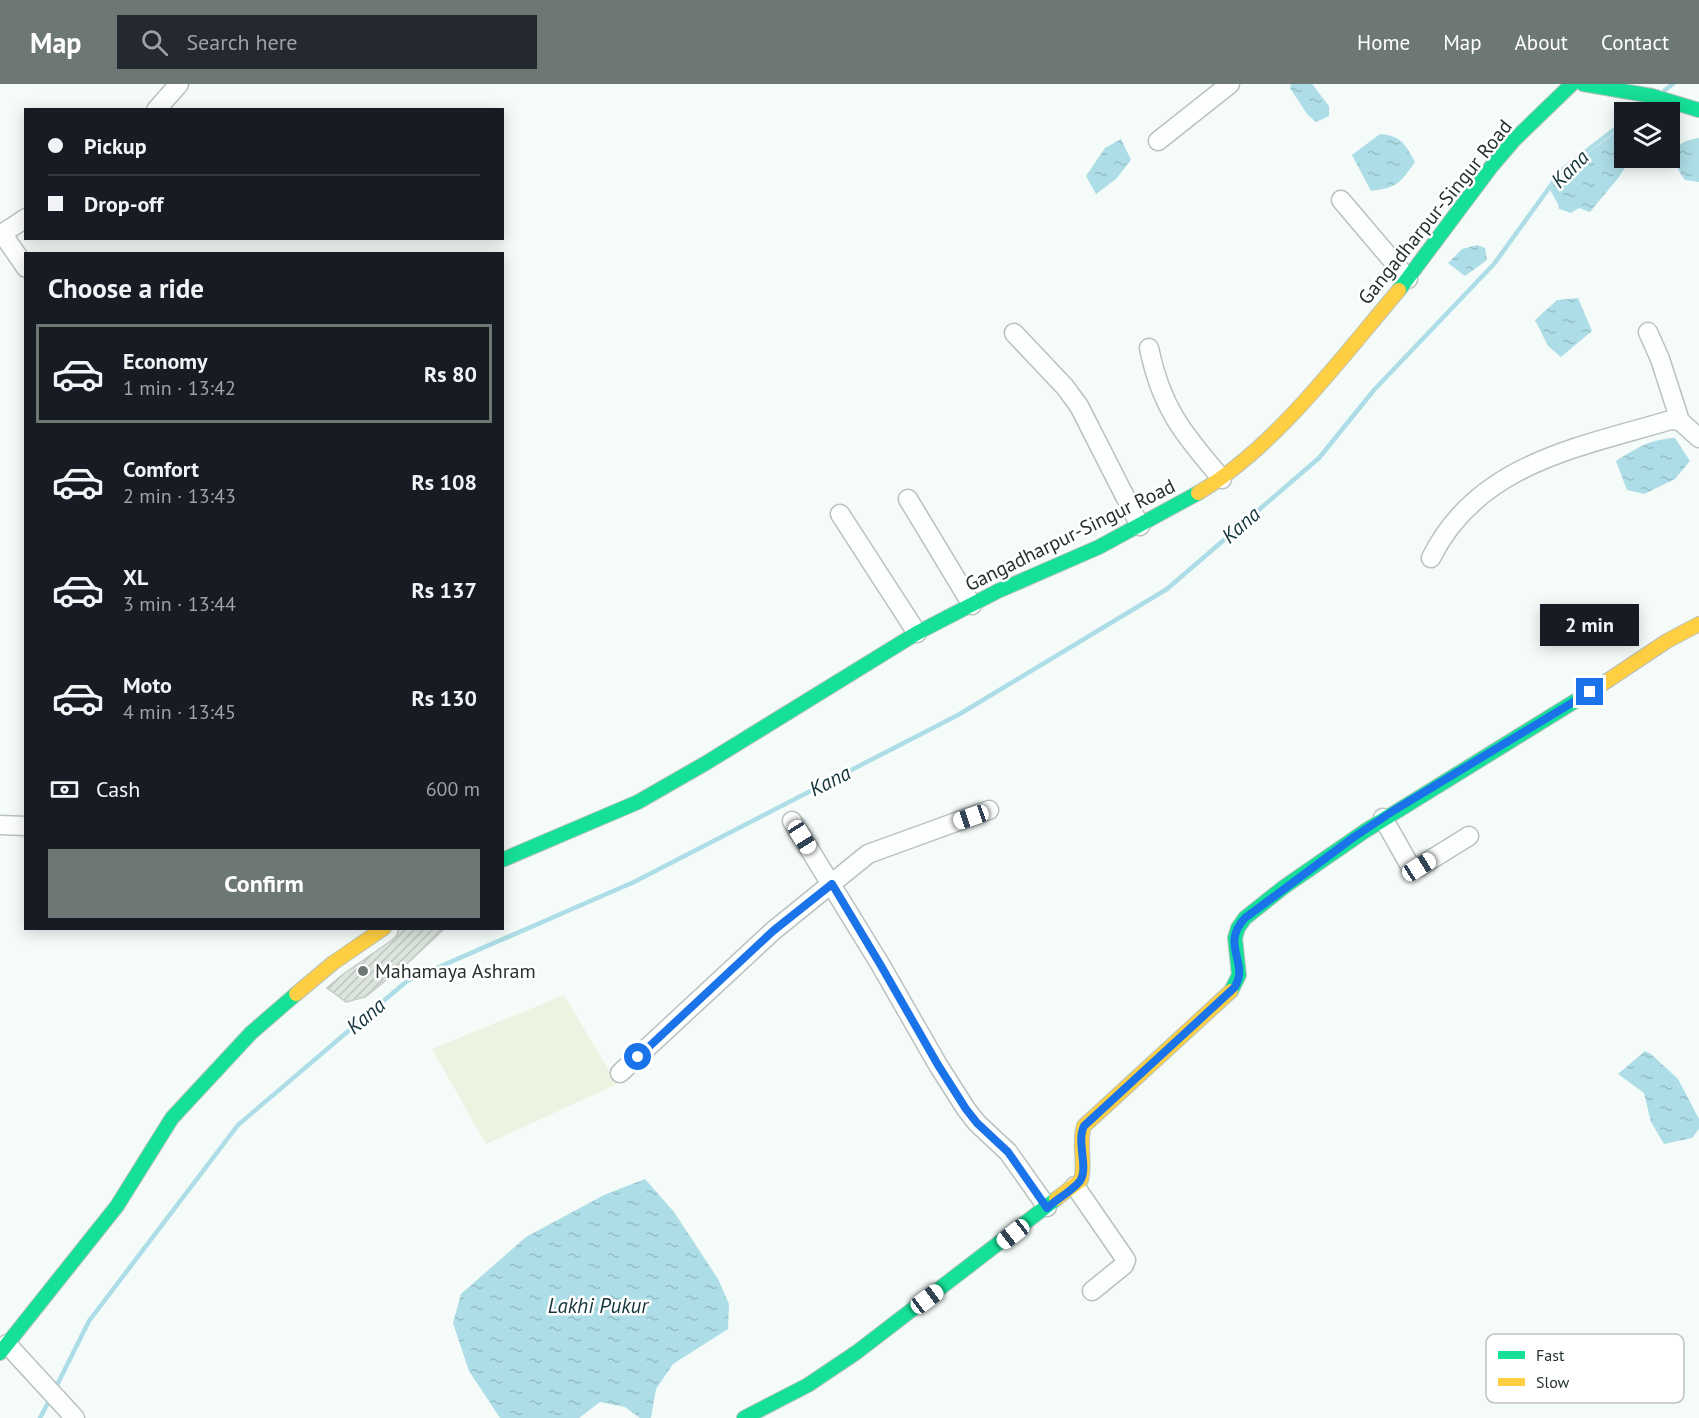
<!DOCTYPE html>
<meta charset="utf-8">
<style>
body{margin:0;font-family:"PT Sans",sans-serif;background:#242831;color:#f1f3f6;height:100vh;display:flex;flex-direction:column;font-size:22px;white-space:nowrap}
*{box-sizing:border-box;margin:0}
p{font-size:20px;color:#9ea1a6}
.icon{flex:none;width:33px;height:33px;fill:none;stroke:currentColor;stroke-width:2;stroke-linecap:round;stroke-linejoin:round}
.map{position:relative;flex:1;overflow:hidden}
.panel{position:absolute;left:24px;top:168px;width:480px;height:678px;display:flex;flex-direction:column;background:#171b24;border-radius:0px;box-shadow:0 3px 15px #0003}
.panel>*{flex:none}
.hud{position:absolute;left:24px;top:24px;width:480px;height:132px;border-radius:0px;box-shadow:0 3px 15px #0003;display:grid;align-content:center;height:132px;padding:0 24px;background:#171b24}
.buttons{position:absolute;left:1614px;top:18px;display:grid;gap:12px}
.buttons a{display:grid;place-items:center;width:66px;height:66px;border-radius:0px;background:#171b24;box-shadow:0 3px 15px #0003;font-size:30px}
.end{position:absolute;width:27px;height:27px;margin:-14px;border:8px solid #1a73e8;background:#fff;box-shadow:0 0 0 3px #fff}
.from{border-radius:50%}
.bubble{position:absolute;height:42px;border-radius:0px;background:#171b24;box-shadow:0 3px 15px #0003;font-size:20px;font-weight:600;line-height:42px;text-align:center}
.car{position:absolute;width:18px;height:36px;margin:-18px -9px;border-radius:8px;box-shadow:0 0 4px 2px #0007;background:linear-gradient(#fff 24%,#345 0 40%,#fff 0 76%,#345 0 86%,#fff 0)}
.hud b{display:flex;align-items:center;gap:21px;height:57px;font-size:22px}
.hud b+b{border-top:2px solid #363941}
.hud i{width:15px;height:15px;background:#f1f3f6}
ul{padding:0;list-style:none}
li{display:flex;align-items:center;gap:18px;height:99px;margin:0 12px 9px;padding:0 12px;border:3px solid transparent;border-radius:0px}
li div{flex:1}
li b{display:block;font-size:22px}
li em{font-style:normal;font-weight:600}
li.active{border-color:#6d7874}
li>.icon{width:54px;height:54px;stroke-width:1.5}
h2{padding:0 24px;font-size:27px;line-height:72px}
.pay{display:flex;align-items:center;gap:15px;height:66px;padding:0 24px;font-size:22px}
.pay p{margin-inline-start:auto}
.button{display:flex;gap:12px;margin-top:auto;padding:12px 24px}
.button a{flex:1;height:69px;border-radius:0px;background:#6d7874;color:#fff;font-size:24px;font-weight:600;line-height:69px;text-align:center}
header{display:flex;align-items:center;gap:36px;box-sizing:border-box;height:84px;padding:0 30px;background:#6d7874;color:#fff}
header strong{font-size:28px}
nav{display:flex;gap:33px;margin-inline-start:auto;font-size:21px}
.search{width:420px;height:54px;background:#242831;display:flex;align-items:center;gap:15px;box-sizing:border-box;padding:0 21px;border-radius:0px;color:#9ea1a6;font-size:22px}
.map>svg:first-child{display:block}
.pitch{fill:#ebf4e1}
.water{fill:url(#water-ripples)}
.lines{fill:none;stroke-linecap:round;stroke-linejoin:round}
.stream{stroke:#addde6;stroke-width:4.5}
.building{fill:url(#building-hatch);stroke:#c6cdc8;stroke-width:1.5}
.street-casing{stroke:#b9c2be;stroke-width:21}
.fast-casing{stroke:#b9c2be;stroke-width:16}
.slow-casing{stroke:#b9c2be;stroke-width:16}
.street{stroke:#fdfefe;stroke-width:18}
.fast{stroke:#16e098;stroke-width:14}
.slow{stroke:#ffcf43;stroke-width:14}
.route{stroke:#1a73e8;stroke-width:8}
.poi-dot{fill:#6d7874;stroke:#fff;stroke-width:2}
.labels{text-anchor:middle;stroke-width:5;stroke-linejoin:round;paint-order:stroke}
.street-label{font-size:20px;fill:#25322d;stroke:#fff}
.poi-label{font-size:20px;fill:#25322d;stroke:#fff;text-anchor:start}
.water-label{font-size:21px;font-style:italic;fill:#14353c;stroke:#fff}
.key{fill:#fff;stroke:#bec2c0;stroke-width:1.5}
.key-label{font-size:16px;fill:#25322d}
</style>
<header>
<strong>Map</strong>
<div class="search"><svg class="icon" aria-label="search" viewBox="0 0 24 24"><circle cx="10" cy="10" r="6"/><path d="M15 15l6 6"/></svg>Search here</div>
<nav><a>Home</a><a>Map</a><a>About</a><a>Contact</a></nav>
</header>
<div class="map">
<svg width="1699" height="1334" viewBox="0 0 1699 1334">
<defs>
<pattern id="water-ripples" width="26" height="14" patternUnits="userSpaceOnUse" patternTransform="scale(1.5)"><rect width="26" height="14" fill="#addde6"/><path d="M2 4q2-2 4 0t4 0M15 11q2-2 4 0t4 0" fill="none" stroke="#95bec6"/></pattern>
<pattern id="building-hatch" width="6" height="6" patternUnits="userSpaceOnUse" patternTransform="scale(1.5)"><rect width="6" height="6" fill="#dce4de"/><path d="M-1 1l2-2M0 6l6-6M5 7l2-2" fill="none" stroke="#bdc4bf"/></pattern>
</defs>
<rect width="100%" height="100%" fill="#f4fbf8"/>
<path class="pitch" d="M564,911L617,1000L486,1060L432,965Z"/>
<path class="water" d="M1291,0H1312L1329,22V32L1316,38L1307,30L1290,4Z
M1380,50C1402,52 1405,60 1415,78C1399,100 1398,103 1371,107L1352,71Z
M1613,50L1624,51V74H1631L1619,93L1590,128L1579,124L1571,129L1559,125L1558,120L1550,106L1563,88Z
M1699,54V98L1685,96C1669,75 1670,57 1699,54Z
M1121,55L1131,76L1116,95L1096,110L1086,92L1105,64Z
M1477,161L1485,164L1487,176L1465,192L1448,179L1462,165Z
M1578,214L1592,247L1561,273L1548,262L1535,236L1557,216Z
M1675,354L1690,377L1675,395L1644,410L1627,406L1616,377C1637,364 1650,355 1675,354Z
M1645,967L1651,970L1678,995L1699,1035V1045L1692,1054L1664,1060L1651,1038L1644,1009L1618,990Z
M645,1095L674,1128L718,1195L729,1220L728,1245L673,1280L656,1305L651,1334H640L625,1323L600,1318L579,1334H500L469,1287L453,1239L461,1210L526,1153L604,1111Z"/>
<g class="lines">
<path class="stream" d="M1665,6L1673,0
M1636,28L1646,21
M55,1305L89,1237L238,1041L407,897L634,798L958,631L1167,505L1319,374L1374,306L1494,180L1562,86L1624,38
M40,1334L50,1315"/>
</g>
<path class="building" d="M399,844H445L410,877L365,913L346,918L327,904L342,891L392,856L397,851Z"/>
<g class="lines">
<g class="street-casing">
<path id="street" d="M156,26L179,0
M1158,57L1230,0
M1341,116L1408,195
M2,149L26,184
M0,151L26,134
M1648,248L1660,275L1680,337
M1014,249L1065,303L1079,322L1140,442
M1149,264C1161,323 1183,350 1222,395
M908,415L972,521
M840,430L917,549
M1431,474C1477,380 1579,363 1671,336L1680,337L1699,354
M1383,734L1409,780L1413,784L1419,783L1469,752
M792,737L880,880L938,981L966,1025L977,1039L1008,1068L1047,1123
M0,741L26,742
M620,989L773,847L868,770L989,726
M1075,1102L1126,1176L1124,1181L1092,1207
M7,1260L75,1334"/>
</g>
<g class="fast-casing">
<path id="fast" d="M1583,0L1652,12L1699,26
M1399,206L1491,83L1514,56L1572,0
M502,776L638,718L706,679L917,549L998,507L1099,463L1198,409
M1231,907L1239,891L1235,854L1238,844L1245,834L1284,803L1365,747L1598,603
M0,1269L117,1122L172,1034L251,949L296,910
M744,1334L808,1301L857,1268L1056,1115"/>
</g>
<g class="slow-casing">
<path id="slow" d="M1198,409C1275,364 1341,274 1399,206
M1598,603L1667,557L1699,540
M296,910L333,879L384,844
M1056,1115L1081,1096C1086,1078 1078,1060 1084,1042L1231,907"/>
</g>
<use href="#street" class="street"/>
<use href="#fast" class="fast"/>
<use href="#slow" class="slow"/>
</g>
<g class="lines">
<path class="route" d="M638,973L773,847L832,800L880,880L938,981L966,1025L977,1039L1008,1068L1047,1124C1057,1115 1072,1107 1080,1097C1089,1084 1076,1058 1084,1042L1234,904C1251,879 1219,862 1245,834L1354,753L1393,727L1590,608"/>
</g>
<circle class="poi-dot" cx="363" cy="887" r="6"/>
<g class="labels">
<g class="street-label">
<text transform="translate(1435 128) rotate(-51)" y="7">Gangadharpur-Singur Road</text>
<text transform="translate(1070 451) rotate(-26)" y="7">Gangadharpur-Singur Road</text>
</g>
<g class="poi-label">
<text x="375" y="894">Mahamaya Ashram</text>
</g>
<g class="water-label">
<text transform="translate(1570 85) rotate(-45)" y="7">Kana</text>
<text transform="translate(1241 441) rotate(-41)" y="7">Kana</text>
<text transform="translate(830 697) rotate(-27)" y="7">Kana</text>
<text transform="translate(366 932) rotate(-40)" y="7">Kana</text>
<text x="598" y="1229">Lakhi Pukur</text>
</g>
</g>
<rect x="1486" y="1250" width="198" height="69" rx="9" class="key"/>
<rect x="1498" y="1267" width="27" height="8" fill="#16e098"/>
<rect x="1498" y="1294" width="27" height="8" fill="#ffcf43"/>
<g class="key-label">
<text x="1536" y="1277">Fast</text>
<text x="1536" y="1304">Slow</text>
</g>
</svg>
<div class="buttons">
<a><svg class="icon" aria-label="layers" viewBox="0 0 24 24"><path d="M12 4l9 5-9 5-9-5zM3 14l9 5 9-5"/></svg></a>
</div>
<i class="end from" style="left:638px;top:973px"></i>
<i class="end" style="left:1590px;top:608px"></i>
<div class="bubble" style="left:1540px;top:520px;width:99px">2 min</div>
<i class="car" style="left:971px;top:733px;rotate:251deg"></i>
<i class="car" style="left:802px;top:753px;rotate:148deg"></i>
<i class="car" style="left:1419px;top:783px;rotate:58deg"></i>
<i class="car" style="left:1013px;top:1150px;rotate:232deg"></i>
<i class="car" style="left:927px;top:1215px;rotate:53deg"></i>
<div class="hud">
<b><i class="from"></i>Pickup</b>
<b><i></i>Drop-off</b>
</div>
<section class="panel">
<h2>Choose a ride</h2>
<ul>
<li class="active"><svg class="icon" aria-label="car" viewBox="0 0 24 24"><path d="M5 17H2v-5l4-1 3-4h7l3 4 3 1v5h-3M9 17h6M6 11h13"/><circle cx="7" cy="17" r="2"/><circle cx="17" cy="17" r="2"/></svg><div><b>Economy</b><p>1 min · 13:42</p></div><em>Rs 80</em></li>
<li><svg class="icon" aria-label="car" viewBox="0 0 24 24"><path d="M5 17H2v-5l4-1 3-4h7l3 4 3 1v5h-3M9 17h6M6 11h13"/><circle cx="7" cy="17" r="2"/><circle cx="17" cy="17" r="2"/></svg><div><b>Comfort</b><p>2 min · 13:43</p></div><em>Rs 108</em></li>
<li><svg class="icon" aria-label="car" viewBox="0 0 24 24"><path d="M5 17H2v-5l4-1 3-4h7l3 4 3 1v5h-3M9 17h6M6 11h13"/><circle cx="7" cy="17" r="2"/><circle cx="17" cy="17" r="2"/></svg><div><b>XL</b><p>3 min · 13:44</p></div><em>Rs 137</em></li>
<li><svg class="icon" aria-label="car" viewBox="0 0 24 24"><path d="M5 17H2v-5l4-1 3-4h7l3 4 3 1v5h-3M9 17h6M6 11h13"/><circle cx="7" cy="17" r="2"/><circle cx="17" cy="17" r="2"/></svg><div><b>Moto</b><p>4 min · 13:45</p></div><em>Rs 130</em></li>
</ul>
<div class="pay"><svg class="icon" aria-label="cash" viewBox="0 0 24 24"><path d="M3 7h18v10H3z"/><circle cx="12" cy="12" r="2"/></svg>Cash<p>600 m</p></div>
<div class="button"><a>Confirm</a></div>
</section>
</div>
